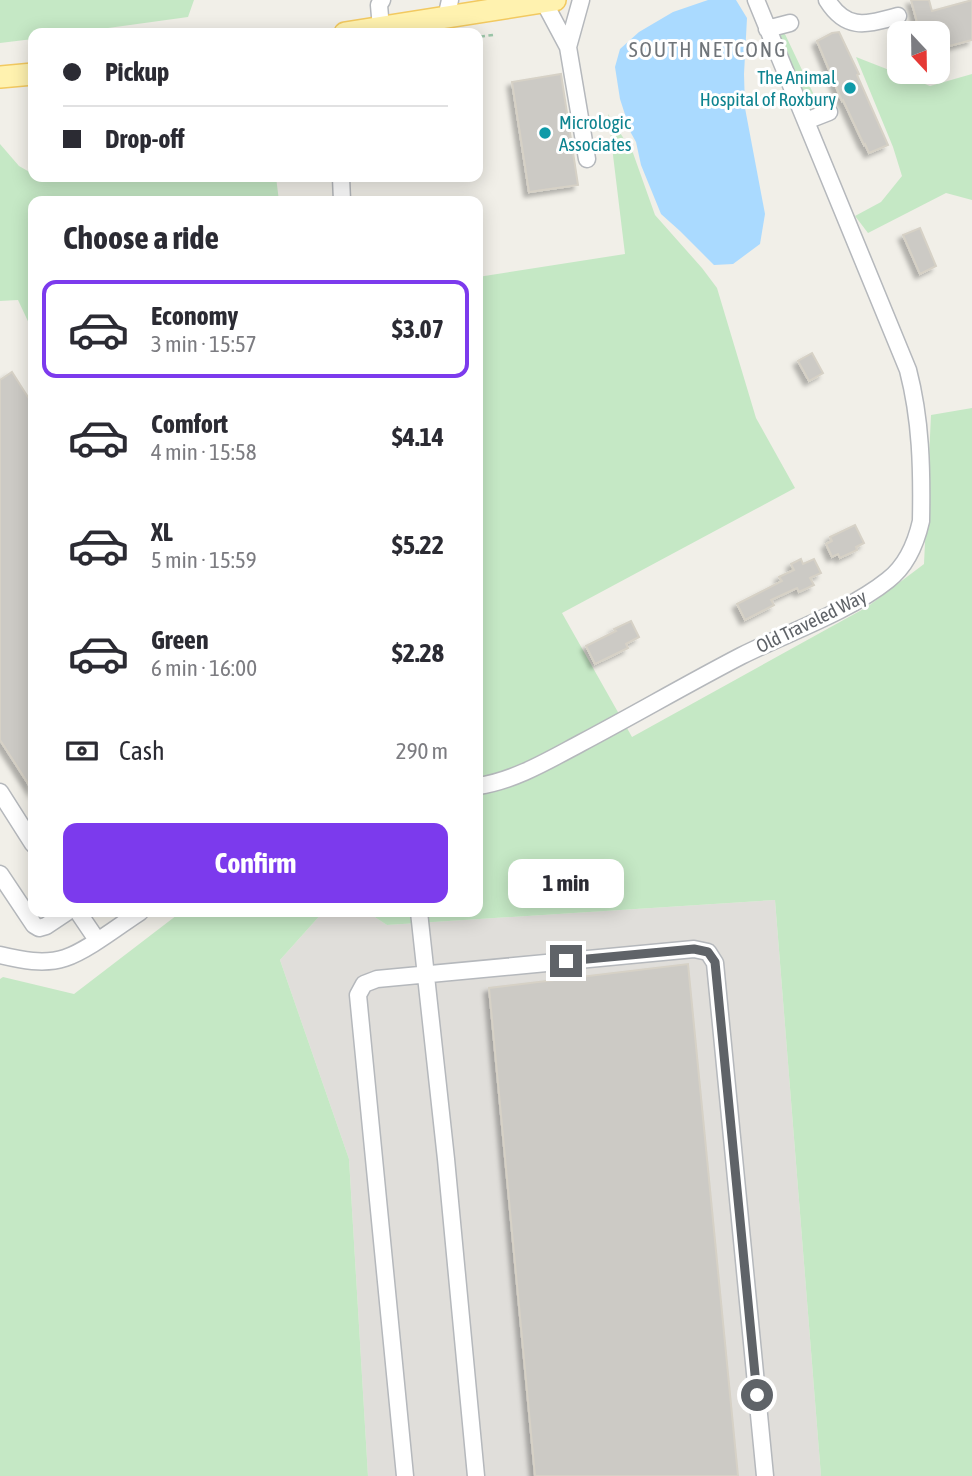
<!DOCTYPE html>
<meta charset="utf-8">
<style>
body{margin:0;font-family:"Asap Condensed",sans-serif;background:#f2f2f3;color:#2b2b33;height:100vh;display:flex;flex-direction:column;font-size:26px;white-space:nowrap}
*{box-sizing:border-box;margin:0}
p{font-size:23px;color:#7c7c81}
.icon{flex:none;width:38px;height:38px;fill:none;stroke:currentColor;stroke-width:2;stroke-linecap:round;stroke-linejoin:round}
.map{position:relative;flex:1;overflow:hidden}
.sheet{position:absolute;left:28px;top:196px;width:455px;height:721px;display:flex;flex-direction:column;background:#fff;border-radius:14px;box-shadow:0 4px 18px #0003}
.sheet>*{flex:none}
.top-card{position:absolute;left:28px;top:28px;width:455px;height:154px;border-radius:14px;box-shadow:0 4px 18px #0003;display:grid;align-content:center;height:154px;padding:0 35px;background:#fff}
.needle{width:46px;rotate:158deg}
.fabs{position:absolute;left:887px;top:21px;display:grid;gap:14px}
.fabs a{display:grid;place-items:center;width:63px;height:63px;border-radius:14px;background:#fff;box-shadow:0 4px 18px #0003;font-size:35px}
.end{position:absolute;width:32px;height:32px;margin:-16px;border:9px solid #5f6368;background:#fff;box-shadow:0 0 0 4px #fff}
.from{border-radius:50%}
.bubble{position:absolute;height:49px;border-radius:14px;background:#fff;box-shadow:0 4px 18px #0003;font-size:23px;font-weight:700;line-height:49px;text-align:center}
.top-card b{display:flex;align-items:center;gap:24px;height:66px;font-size:26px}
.top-card b+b{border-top:2px solid #e1e1e2}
.top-card i{width:18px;height:18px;background:#2b2b33}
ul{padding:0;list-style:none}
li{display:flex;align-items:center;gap:21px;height:98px;margin:0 14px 10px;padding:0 21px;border:4px solid transparent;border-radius:14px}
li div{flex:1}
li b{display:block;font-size:26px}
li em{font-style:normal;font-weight:700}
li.active{border-color:#7c3aed}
li>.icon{width:63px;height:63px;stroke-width:1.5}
h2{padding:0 35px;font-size:32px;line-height:84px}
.pay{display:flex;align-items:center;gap:18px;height:77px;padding:0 35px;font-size:26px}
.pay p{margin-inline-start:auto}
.primary-button{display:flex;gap:14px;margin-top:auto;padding:14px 35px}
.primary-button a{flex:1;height:80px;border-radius:14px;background:#7c3aed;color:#fff;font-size:28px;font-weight:700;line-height:80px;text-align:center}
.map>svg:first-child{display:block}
.industrial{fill:#e0deda}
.green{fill:#c5e8c5}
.water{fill:#aadaff}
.building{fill:#cccac5;stroke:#d6d1c6;stroke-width:2;filter:url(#shadow)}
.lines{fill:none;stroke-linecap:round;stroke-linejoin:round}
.minor-casing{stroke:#b5b8bc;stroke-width:19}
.major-casing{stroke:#f2c960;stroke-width:24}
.path{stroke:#9cc7a9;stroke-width:2.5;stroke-dasharray:7 3.5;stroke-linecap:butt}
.minor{stroke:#fff;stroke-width:16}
.major{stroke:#fff2af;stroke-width:21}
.route{stroke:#5f6368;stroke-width:9}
.culture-dot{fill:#0f9aa8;stroke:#fff;stroke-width:2.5}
.labels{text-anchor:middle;stroke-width:6;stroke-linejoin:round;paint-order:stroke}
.culture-label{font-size:19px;fill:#0d838f;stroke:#fff;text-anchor:end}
.street-label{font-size:19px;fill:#5f6368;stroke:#fff}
.neighbourhood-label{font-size:21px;letter-spacing:2px;fill:#70757a;stroke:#fff}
</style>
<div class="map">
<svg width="972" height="1476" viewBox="0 0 972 1476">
<defs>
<filter id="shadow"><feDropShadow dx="-4.5" dy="4.5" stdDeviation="2" flood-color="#0004"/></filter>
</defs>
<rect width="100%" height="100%" fill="#f1efe8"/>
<path class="industrial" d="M775,900L821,1476H368L349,1159L280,960L323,912H367L387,925Z"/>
<path class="green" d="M0,0H194L188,17L72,33H33V39L0,43Z
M784,32L813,93L814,108L812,110L809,108L778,34Z
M856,57L930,86L972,74V200L946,193L868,233L855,216L881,202L902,176L893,147Z
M608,114L633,153L655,215L702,268L717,288L756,418L795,488L562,613L632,737L867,607L924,564L931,415L972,408V1476H821L775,900L387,925L367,912H478V277L625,254Z
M0,144L19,166L33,174V177H38L47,181L50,177H276L279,201H33V332L18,300L0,301Z
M181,912H323L280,960L349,1159L368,1476H0V979L3,977L74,994Z"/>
<path class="water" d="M708,0H736L747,18L744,74L745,108L765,214L760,244L733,264L714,265L680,231L661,214L641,165L636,142L631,133L620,99L615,67L620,49L639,32L673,12Z"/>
<path class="building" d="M911,0H929L932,11L972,0V40L938,49V33H920Z
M839,32L859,74L857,75L888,145L869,153L865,144L864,145L843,100L842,101L817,41L832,33Z
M561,74L578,185L529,192L512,82Z
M920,228L936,266L920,274L903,235Z
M812,353L823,373L809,381L798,361Z
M12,372L33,405V791L0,740V380Z
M855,525L864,543L856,547L857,550L840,558L838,554L832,557L826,544L832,541L830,537Z
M801,559L803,564L814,559L821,573L810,578L814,585L799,592L797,588L771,600L774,605L745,620L737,604L782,581L779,577L794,570L791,564Z
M631,621L639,637L626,644L628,648L595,664L586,646L616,631L614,629Z
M688,964L738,1476H535L489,988Z"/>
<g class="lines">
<g class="minor-casing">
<path id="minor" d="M827,0C847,32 867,24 898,16
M544,2L568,47L581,0
M446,18L450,0
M381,28L379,5L382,0
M767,29L790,23
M568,47L587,159
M806,121L829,112
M341,177L342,201
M478,786C514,781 549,760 581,743C634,715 687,684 741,656C787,633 848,612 888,580C906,566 916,543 921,521C922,469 921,420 908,370L756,0
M0,792L33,844
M0,874L34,925L39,928L46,926L67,912
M78,912L97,940
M419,912L446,1159L476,1476
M0,955C21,960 44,965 65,958C87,951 120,925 140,912
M405,1476L358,995L364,984L377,979L694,949L708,952L715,963L765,1476"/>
</g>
<g class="major-casing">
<path id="major" d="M345,33L555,0
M0,77L33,74"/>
</g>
<path class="path" d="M478,37L493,35"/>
<use href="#minor" class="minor"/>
<use href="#major" class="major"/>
</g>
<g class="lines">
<path class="route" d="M566,961L694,949L708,952L715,962L757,1395"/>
</g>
<g class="culture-dot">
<circle cx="850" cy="88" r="7"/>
<circle cx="545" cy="133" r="7"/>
</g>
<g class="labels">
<g class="culture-label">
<text x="836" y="84">The Animal<tspan x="836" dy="22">Hospital of Roxbury</tspan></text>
<text x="559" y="129" text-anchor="start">Micrologic<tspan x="559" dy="22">Associates</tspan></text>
</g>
<g class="street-label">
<text transform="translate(811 621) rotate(-26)" y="7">Old Traveled Way</text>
</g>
<g class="neighbourhood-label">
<text x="708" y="57">SOUTH NETCONG</text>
</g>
</g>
</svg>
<div class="fabs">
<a><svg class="needle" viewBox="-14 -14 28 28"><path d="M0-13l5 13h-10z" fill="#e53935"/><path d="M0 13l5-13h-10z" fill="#7c7c81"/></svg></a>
</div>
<i class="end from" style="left:757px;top:1395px"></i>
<i class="end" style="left:566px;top:961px"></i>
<div class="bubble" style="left:508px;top:859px;width:116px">1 min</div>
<div class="top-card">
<b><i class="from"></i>Pickup</b>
<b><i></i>Drop-off</b>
</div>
<section class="sheet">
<h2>Choose a ride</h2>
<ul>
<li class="active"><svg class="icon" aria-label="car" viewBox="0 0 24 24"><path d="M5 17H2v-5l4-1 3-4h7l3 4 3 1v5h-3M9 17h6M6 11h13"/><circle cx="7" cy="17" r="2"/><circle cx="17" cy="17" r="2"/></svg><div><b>Economy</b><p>3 min · 15:57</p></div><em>$3.07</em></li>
<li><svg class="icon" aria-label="car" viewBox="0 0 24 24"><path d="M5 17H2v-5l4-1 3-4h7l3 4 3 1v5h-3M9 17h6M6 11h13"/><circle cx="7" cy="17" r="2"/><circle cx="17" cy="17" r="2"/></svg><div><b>Comfort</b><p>4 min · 15:58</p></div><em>$4.14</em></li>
<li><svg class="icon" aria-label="car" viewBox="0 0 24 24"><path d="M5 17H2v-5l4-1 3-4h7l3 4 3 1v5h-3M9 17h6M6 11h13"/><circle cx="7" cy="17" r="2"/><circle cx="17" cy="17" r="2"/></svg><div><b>XL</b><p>5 min · 15:59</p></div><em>$5.22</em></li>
<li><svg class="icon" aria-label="car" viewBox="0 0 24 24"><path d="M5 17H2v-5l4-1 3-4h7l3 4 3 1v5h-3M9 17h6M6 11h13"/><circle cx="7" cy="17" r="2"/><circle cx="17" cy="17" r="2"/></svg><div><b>Green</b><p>6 min · 16:00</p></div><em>$2.28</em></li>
</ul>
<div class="pay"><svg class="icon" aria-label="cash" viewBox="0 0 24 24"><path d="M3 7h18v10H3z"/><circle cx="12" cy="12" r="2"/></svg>Cash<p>290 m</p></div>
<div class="primary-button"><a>Confirm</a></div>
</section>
</div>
